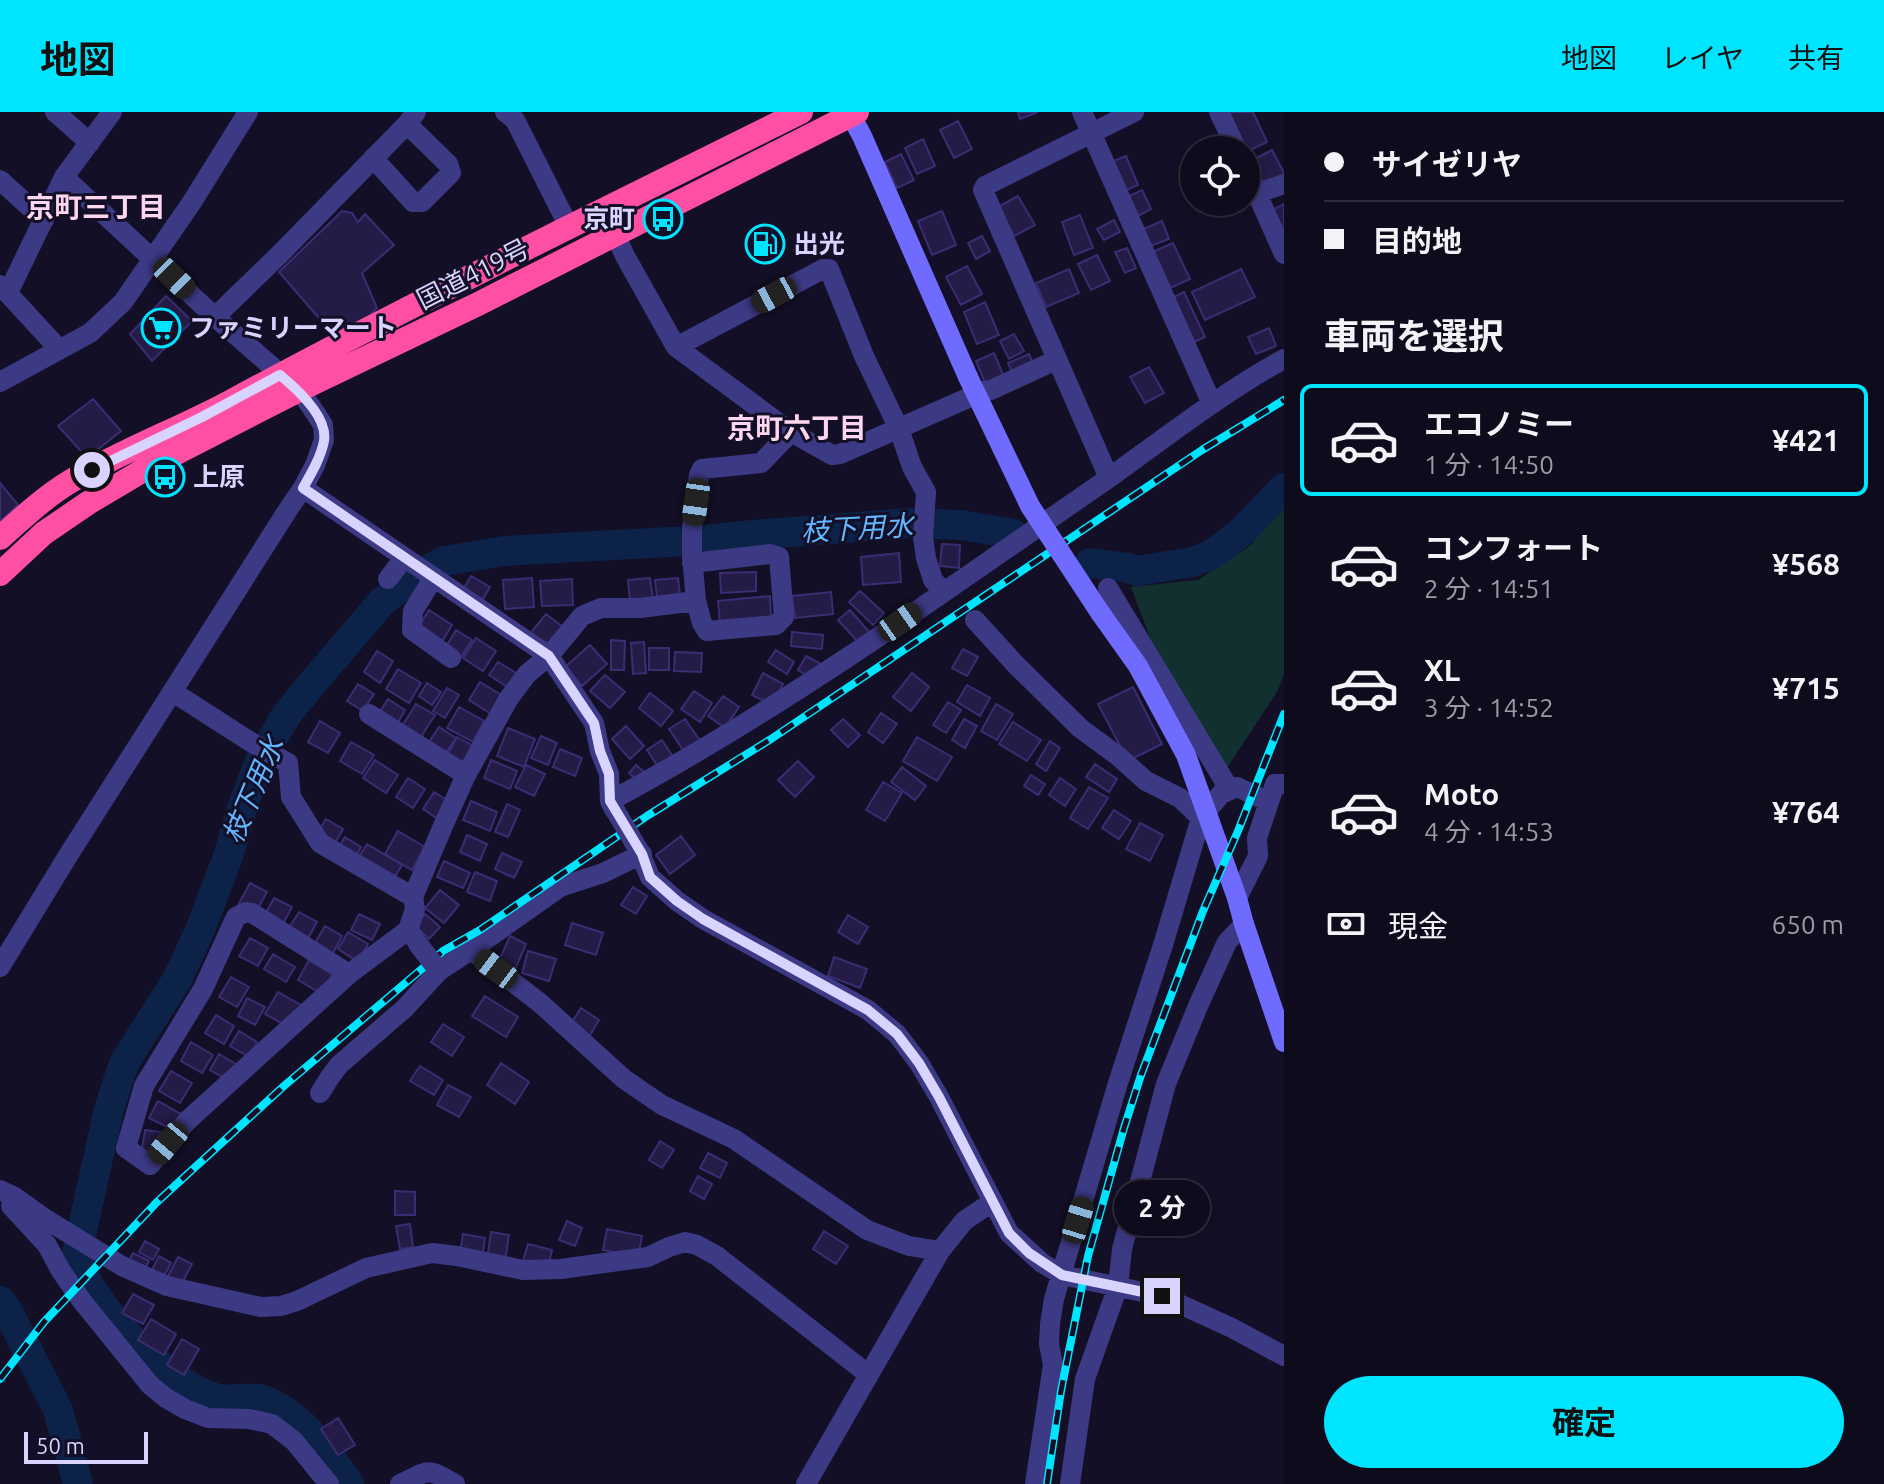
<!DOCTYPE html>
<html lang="ja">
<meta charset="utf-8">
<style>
body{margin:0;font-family:Ubuntu,"Noto Sans JP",sans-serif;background:#1c1929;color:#f1f3f6;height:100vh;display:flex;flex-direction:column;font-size:30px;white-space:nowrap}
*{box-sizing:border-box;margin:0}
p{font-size:26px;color:#9b9ba3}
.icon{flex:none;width:44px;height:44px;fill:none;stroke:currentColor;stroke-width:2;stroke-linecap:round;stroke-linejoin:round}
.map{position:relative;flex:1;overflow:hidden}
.sheet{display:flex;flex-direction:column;background:#0e0b1c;width:600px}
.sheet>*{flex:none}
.guide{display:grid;align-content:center;height:176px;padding:0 40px;background:#0e0b1c}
.tools{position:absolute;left:1180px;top:24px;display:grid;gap:16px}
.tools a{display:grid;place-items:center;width:80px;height:80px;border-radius:50%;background:#0e0b1c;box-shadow:0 4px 20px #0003,0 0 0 2px #2e2b3b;font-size:40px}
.scale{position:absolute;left:24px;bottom:20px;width:124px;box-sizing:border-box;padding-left:8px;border:4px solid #d9d4ff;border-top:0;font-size:22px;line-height:28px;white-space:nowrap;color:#d9d4ff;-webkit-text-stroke:6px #130f26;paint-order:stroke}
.end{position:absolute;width:36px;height:36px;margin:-18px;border:10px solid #d9d4ff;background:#111;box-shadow:0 0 0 4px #111}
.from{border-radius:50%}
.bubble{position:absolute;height:56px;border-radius:28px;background:#0e0b1c;box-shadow:0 4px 20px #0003,0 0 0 2px #2e2b3b;font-size:26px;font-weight:700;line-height:56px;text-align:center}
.car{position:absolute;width:24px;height:48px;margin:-24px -12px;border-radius:10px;box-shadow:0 0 6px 2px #0007;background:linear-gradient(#222 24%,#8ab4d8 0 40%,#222 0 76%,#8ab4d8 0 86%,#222 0)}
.guide b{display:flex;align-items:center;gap:28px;height:76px;font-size:30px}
.guide b+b{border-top:2px solid #2e2b3b}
.guide i{width:20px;height:20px;background:#f1f3f6}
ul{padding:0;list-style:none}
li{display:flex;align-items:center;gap:24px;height:112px;margin:0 16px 12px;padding:0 24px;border:4px solid transparent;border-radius:12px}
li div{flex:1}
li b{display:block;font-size:30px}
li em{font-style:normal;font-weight:700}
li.selected{border-color:#00e5ff}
li>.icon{width:72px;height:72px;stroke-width:1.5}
h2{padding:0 40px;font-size:36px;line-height:96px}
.pay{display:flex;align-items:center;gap:20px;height:88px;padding:0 40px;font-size:30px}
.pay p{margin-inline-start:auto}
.cta{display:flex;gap:16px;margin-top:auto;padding:16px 40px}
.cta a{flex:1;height:92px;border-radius:48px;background:#00e5ff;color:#111;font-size:32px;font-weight:700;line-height:92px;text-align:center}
header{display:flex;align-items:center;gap:48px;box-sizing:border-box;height:112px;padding:0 40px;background:#00e5ff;color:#111}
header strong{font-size:38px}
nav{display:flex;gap:44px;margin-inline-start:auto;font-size:28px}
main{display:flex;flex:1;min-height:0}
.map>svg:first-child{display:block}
.green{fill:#12302f}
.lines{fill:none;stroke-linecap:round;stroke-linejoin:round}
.river{stroke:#0c2248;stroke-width:30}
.building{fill:#241b47;stroke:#3b2d73;stroke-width:2}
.street{stroke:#3d3a85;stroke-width:20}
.secondary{stroke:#6f6bff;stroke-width:20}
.highway{stroke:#ff4fa3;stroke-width:24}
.rail-casing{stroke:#00e5ff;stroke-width:8}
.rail{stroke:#130f26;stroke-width:5;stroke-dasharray:15;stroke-linecap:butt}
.street-bridge{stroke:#3d3a85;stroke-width:20}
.secondary-bridge{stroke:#6f6bff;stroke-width:20}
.route{stroke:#d9d4ff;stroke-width:10}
.labels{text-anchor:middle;stroke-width:6;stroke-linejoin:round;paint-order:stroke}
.poi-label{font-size:26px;font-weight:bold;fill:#d9d4ff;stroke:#130f26;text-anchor:start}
.street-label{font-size:26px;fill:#d9d4ff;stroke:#130f26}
.neighbourhood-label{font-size:28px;font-weight:bold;fill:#ffd6f0;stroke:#130f26}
.water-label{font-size:28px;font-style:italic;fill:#62b6ff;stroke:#130f26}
</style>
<header>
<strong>地図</strong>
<nav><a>地図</a><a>レイヤ</a><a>共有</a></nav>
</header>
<main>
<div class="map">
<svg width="1284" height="1372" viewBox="0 0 1284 1372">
<rect width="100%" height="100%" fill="#130f26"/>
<path class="green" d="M1284,386V562L1277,580L1223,662L1151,528L1131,475L1198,468L1250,434Z"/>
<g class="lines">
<path class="river" d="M1090,451L1128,456L1137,459L1192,450L1211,443L1239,422L1284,376
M0,1189L7,1198L58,1298L78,1372
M349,1372C326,1339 306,1308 269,1290C253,1282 231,1291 215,1286C164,1270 93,1195 76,1146L109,997L124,951L178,866L200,818L229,742L241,699L261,646L287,602L310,574L381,491L404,472L444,449L504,439L707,428L752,423L908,411L961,413L1013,422"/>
</g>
<path class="building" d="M1018,0H1038L1020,7Z
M1224,0H1253L1267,30L1246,40Z
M958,9L972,37L954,46L940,18Z
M923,27L935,54L917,62L905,36Z
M1272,38L1284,61V66L1265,75L1251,49Z
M901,42L914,68L897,76L885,50Z
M1126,44L1138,73L1120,81L1108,51Z
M1142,78L1151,97L1136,105L1127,85Z
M1018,84L1035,113L1014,124L998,95Z
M1284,92V132L1268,100Z
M342,99L352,101L358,110L365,102L394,133L362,161L377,196L352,222L337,227L279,160Z
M942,99L956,133L932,143L918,109Z
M1080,103L1093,136L1074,143L1062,110Z
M1114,108L1120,120L1104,128L1097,117Z
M1162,109L1169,127L1148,135L1141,118Z
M982,124L990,139L976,147L968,131Z
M1173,131L1190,167L1166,178L1150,141Z
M1127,136L1136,156L1125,161L1115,140Z
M1097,143L1110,169L1091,178L1078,152Z
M967,154L982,182L961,193L946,165Z
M1069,157L1079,181L1046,195L1036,171Z
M1241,157L1255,185L1205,208L1192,180Z
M1184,180L1205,225L1188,233L1167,188Z
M166,184L192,209L152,249L130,222Z
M985,190L999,223L977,232L964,200Z
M1269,216L1276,234L1256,242L1248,225Z
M1014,222L1024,239L1009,247L1000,229Z
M994,241L1006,270L988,278L976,249Z
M1029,242L1035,257L1014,265L1008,251Z
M1149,255L1164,281L1145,291L1130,265Z
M93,287L121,319L87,346L58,314Z
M0,371L18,393L0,409Z
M942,432L960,433L959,456L940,454Z
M899,441L901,470L863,473L861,445Z
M756,460V479L721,481L720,461Z
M471,464L490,475L480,492L461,481Z
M532,466L534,495L505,497L503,468Z
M650,466L653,486L630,489L628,468Z
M678,466L680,483L657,485L655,468Z
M572,467L573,493L542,494L540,469Z
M860,479L884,501L873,513L849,490Z
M831,480L833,502L795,506L792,484Z
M770,484L771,508L720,511L718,489Z
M429,498L452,513L440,533L417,517Z
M850,498L870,521L859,531L838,508Z
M546,502L568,519L551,541L529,523Z
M456,518L472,528L459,548L444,538Z
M792,520L823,523L822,537L791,534Z
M476,526L496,539L483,559L463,546Z
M611,528L625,529L624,558H611Z
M644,530L646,561L633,562L631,531Z
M590,533L607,552L582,574L565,555Z
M649,536H669V558H649Z
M963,537L978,545L967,564L952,556Z
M776,538L794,550L787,562L768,550Z
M377,539L393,549L380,571L364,560Z
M675,540L702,541L701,560L674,559Z
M806,544L821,552L812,567L798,558Z
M498,550L521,564L512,578L489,563Z
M398,557L421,571L409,591L386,577Z
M763,561L783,572L772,593L752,583Z
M912,561L929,575L911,599L893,585Z
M605,563L625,580L610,596L590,579Z
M480,570L506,586L494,604L469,588Z
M427,571L441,580L432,593L419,584Z
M358,572L374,582L363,599L347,589Z
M967,573L990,586L980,604L957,590Z
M1133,575L1162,632L1128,649L1098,592Z
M447,576L459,583L445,606L433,599Z
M694,579L712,591L700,610L681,597Z
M650,581L673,599L661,614L639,596Z
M723,584L739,595L725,616L708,604Z
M388,587L405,598L396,614L378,603Z
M948,590L961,598L946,621L933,613Z
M416,592L435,603L417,631L399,619Z
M996,592L1013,602L997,628L981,619Z
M459,595L484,609L473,630L447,616Z
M881,601L897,612L883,631L868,620Z
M685,607L701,630L685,641L669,617Z
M843,607L860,623L848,635L831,618Z
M964,607L977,614L965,636L952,628Z
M320,609L340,621L328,641L308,630Z
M1013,610L1041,628L1027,649L999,632Z
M626,614L644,634L630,647L612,627Z
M439,615L456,626L443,645L426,635Z
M508,616L535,627L524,655L497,644Z
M541,624L557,631L548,653L531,646Z
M457,625L475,635L463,657L445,648Z
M917,625L952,645L937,669L903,649Z
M662,628L675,648L660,658L647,638Z
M1050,629L1060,636L1046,659L1036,652Z
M351,630L374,643L362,662L340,649Z
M560,637L582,646L575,664L553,655Z
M375,648L398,663L386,681L363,666Z
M491,648L517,659L510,677L484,666Z
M798,649L814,665L795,685L778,668Z
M1095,652L1117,667L1109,680L1086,665Z
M526,653L545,662L534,684L515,675Z
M636,653L648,663L640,671L629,661Z
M902,655L926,674L915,688L891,670Z
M1031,663L1045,672L1038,683L1024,674Z
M408,666L425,677L413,696L396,685Z
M1060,666L1076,677L1065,694L1049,683Z
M883,670L902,681L885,709L866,698Z
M1089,675L1108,686L1088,717L1070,706Z
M434,680L452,691L441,709L423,697Z
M471,689L497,700L490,719L463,708Z
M507,692L520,698L508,725L495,720Z
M1114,698L1131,709L1119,727L1102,716Z
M326,707L343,717L335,731L317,721Z
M1140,711L1163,723L1150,749L1126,737Z
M398,719L425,735L412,758L385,742Z
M467,723L487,732L480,749L460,740Z
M681,724L695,743L670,762L656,743Z
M345,725L361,735L354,748L337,738Z
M367,732L402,753L393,768L357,748Z
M502,741L522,750L514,766L495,757Z
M444,749L470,761L463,776L437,765Z
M475,760L497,769L490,789L467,780Z
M250,771L267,780L255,802L238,793Z
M633,775L647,784L636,802L621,793Z
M440,778L459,793L444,811L425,796Z
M274,786L292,795L282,814L264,804Z
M299,800L317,810L306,830L287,819Z
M359,802L380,812L372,828L351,818Z
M425,802L440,815L429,827L415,814Z
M848,803L868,815L858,832L838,820Z
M572,811L603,821L596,843L565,833Z
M325,814L342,824L331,845L313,834Z
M348,820L368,832L358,850L338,837Z
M510,824L526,832L514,860L497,853Z
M250,826L268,836L258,854L239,844Z
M528,839L556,847L549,869L522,861Z
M273,842L295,855L286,870L264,857Z
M834,845L867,857L860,876L828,864Z
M309,848L333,861L322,882L298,868Z
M231,865L249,875L237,895L219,885Z
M278,880L301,893L288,915L265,902Z
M485,884L518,905L506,925L472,904Z
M247,886L265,895L255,913L238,904Z
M581,896L599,908L587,928L568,916Z
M216,903L234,914L224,932L205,921Z
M443,912L464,925L452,944L431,930Z
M239,919L257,930L249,945L230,934Z
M191,930L213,943L202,961L181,949Z
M219,942L236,952L227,968L210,958Z
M501,951L529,970L515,992L487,973Z
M420,954L443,968L434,983L410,969Z
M171,959L192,971L180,991L159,979Z
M448,973L471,985L459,1005L437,993Z
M158,989L181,1002L173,1018L149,1006Z
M145,1018L160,1020L155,1045L141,1042Z
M660,1029L674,1038L662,1056L649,1048Z
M708,1041L727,1051L720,1066L700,1056Z
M698,1064L712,1072L704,1087L690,1079Z
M395,1079L415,1080V1103H395Z
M567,1109L582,1116L575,1134L559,1128Z
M410,1112L413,1135L400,1137L396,1114Z
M607,1117L642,1124L638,1145L603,1138Z
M824,1119L848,1134L836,1152L813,1137Z
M491,1120L509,1123L505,1150L487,1148Z
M463,1122L485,1126L482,1145L460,1141Z
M145,1129L159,1137L153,1148L139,1140Z
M528,1132L552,1138L548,1156L523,1149Z
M133,1141L149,1149L143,1161L127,1152Z
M159,1144L171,1151L162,1168L150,1162Z
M178,1145L192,1152L181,1173L167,1166Z
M133,1182L154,1193L143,1212L122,1201Z
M151,1207L176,1222L164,1243L138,1228Z
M182,1227L199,1237L184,1263L167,1253Z
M338,1306L355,1333L338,1343L321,1317Z"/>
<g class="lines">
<path class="street" d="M55,0L90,31
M505,0L515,8L569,115
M1082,0L1212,292
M1134,0L985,74L983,78L1109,366C1166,325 1222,281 1284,247
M1219,0L1237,38
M373,46L413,90H422L451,61L448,52L407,12
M1246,57L1284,142
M0,68L44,108
M1258,81L1284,72
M615,122L625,144L676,235L791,320L832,343L840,342L984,279L991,278L1056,248
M0,173L59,237
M8,181L64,65L112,0
M215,205L281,141L407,12L416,0
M0,270L90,221L123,190L192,90L248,0
M303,376L549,544L594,611L600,639L609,662L610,689L614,697
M692,451L770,442L779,445L784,505L776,513L707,519L702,511L696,489
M434,465L413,499L412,518L451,546
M388,467L404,446
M1108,476L1225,670L1224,680
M944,480L1109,366
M975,508L1016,553L1080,616L1118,644L1146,669L1180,686L1201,706
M173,580L254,632L288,651L291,685L320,731L413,785
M369,602L466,663
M610,689C726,627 836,555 944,480L933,468L926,446L923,425L926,380L912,355L899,317L864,244L829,157H823L676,235
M638,737L650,765L677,789L703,807L868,898L897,922L919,951L939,985L1009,1121L1042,1151L1062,1163L1162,1184L1232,1216L1284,1244
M1237,786L1258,744L1257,726L1275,672H1284
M414,826L408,818L415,797L413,785L443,714L466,663L509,586L527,562L549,544L582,504L601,496H640L696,489L692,444V416L699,363L702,357L761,351L791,320
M471,838L560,775L603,761L642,742
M0,855L69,742L291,393L303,376L315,353L324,328L323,313L312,296L299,278L215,205L64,65
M349,862L252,801L246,800L236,805L203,877L144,974L126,1036L150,1053L187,1009L349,862L408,818
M320,981L330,965L339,953L404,897L439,859L471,838L540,891L624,967L662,993L734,1027L867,1118L909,1134L940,1139L964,1109L992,1090
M0,1078L13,1084L44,1106L122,1154L167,1174L261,1195L281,1194L297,1189L366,1156L432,1141L457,1144L523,1158L561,1157L648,1145L669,1135L685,1130L697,1133L717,1144L869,1263
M11,1094L47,1133L61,1159L82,1189L150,1273L166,1286L185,1297L208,1306L249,1307L272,1312L294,1329L329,1372
M400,1372C430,1358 426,1355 455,1372
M806,1372L940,1139
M1035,1372L1053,1253L1049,1232L1050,1212L1054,1187L1118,971L1163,833L1201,706L1221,682L1237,675L1269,690
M1070,1372L1085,1267L1118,1174L1122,1137L1166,972L1198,894L1227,830L1244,812"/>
<path class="secondary" d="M849,0L862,24L968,265
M1101,502L1138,554L1186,643L1237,786L1244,812L1284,930"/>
<path class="highway" d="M0,426C22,406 46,384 71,369C121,339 177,318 228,291C417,189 609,95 801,0
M0,462L44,421L88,391L147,356L299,278L478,192L857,0"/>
<g class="rail-casing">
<path id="rail" d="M0,1267L44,1210L157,1090L285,973L443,839L480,818L647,704L771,627L1202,338L1284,288
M1047,1372L1061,1279L1088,1144L1124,1016L1141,963L1203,799L1238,719L1284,602"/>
</g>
<use href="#rail" class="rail"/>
<path class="street-bridge" d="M615,698L638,737
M418,832L439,859"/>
<path class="secondary-bridge" d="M968,265L1030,394L1101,502"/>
</g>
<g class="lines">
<path class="route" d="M92,358L202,305L280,263C297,277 328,305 324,329C321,345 311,362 303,376L549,544L594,611L600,639L609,662L610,689L642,742L650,765L677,789L703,807L868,898L897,922L919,951L939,985L1009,1121L1029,1141L1062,1163L1162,1184"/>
</g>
<defs>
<g id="bus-ring" transform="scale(2)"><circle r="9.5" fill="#130f26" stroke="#00e5ff" stroke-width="1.5"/><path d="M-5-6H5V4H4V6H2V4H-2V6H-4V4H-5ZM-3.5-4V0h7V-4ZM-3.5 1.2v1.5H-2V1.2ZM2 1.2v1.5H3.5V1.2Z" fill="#00e5ff"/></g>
<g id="fuel-ring" transform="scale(2)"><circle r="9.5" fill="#130f26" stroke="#00e5ff" stroke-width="1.5"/><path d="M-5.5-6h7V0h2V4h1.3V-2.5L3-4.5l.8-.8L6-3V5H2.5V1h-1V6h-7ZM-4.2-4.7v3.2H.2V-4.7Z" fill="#00e5ff"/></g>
<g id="supermarket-ring" transform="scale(2)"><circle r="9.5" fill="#130f26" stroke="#00e5ff" stroke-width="1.5"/><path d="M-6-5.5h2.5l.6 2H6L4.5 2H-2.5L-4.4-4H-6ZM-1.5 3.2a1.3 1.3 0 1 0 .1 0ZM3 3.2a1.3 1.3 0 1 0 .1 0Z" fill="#00e5ff"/></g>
</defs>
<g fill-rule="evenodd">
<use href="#bus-ring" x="663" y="107"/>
<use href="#fuel-ring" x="765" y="132"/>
<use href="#supermarket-ring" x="161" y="216"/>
<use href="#bus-ring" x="165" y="365"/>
</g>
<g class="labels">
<g class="poi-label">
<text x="635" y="116" text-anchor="end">京町</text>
<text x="793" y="141">出光</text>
<text x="189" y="225">ファミリーマート</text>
<text x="193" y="374">上原</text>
</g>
<g class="street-label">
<text transform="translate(473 162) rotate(-27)" y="9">国道419号</text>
</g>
<g class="neighbourhood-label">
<text x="96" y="105">京町三丁目</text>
<text x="797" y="326">京町六丁目</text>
</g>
<g class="water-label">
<text transform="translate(857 416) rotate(-3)" y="10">枝下用水</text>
<text transform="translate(253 678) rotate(-67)" y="10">枝下用水</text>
</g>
</g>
</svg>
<div class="tools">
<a><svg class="icon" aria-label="locate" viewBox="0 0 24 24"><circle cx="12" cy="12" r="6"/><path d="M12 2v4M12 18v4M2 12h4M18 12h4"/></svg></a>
</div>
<div class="scale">50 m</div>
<i class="end from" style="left:92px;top:358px"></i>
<i class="end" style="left:1162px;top:1184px"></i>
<div class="bubble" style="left:1114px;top:1068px;width:96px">2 分</div>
<i class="car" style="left:174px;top:166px;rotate:134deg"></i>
<i class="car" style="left:774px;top:183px;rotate:242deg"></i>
<i class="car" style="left:696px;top:390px;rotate:188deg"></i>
<i class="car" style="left:900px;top:510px;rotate:55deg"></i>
<i class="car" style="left:496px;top:857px;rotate:307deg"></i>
<i class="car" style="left:168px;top:1031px;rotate:220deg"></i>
<i class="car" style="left:1078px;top:1108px;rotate:17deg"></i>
</div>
<section class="sheet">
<div class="guide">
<b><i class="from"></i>サイゼリヤ</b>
<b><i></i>目的地</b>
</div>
<h2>車両を選択</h2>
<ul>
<li class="selected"><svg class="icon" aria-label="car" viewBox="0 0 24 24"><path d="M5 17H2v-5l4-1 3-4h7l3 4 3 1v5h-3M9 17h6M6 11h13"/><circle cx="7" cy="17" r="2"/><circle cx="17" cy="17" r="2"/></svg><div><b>エコノミー</b><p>1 分 · 14:50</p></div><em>¥421</em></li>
<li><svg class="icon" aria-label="car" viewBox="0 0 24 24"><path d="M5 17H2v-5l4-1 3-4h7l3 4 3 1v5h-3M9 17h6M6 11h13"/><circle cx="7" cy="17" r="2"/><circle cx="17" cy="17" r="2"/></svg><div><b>コンフォート</b><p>2 分 · 14:51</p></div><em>¥568</em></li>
<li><svg class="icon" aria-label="car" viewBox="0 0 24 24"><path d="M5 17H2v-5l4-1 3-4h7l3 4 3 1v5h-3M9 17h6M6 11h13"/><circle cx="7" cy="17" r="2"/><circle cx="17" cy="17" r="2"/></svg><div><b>XL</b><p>3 分 · 14:52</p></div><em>¥715</em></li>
<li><svg class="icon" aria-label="car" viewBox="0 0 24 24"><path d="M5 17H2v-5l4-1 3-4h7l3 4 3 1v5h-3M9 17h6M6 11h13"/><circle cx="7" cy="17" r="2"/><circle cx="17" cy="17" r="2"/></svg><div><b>Moto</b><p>4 分 · 14:53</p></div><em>¥764</em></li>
</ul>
<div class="pay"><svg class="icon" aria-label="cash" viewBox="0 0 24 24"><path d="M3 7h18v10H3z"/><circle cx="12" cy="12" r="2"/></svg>現金<p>650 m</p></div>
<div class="cta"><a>確定</a></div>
</section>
</main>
